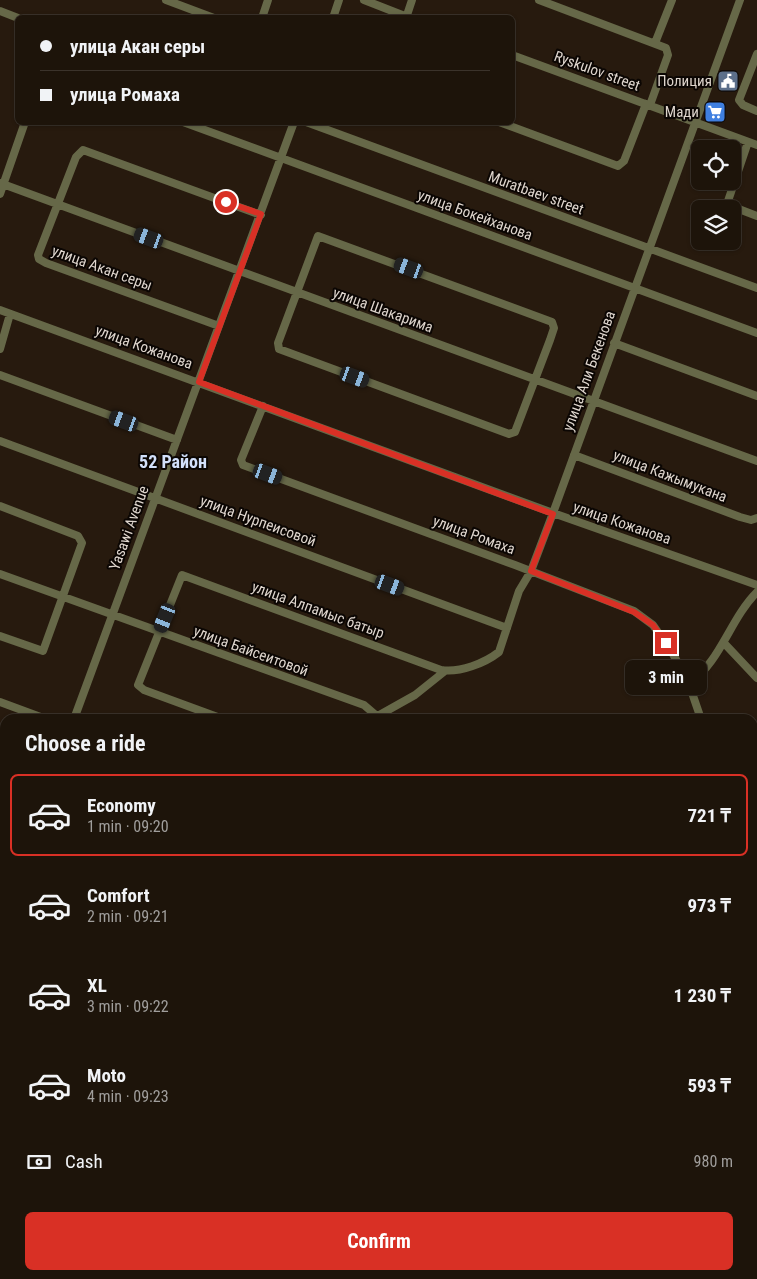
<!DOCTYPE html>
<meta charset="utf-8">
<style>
body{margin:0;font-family:"Roboto Condensed",sans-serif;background:#2a2118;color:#f1f3f6;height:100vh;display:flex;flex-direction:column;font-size:19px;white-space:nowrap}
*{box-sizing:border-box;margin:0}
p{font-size:16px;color:#a09e9c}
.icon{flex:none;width:28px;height:28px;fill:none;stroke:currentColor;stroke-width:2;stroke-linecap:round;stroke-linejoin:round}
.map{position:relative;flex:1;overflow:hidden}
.panel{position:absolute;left:0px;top:714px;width:758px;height:566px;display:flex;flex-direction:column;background:#1d140a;border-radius:15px 15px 0 0;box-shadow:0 1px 4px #0004,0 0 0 1px #3b332b}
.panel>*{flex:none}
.guide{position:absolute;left:15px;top:15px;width:500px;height:110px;border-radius:8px;box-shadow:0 1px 4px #0004,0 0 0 1px #3b332b;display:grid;align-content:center;height:110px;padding:0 25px;background:#1d140a}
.tools{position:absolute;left:691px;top:140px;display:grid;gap:10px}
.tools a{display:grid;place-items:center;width:50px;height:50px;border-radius:8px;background:#1d140a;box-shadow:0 1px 4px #0004,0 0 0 1px #3b332b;font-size:25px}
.end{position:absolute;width:22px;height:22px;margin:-11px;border:6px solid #d93025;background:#fff;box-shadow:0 0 0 2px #fff}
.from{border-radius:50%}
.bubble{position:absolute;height:35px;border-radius:8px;background:#1d140a;box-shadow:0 1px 4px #0004,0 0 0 1px #3b332b;font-size:16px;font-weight:700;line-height:35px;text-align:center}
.car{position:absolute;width:15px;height:30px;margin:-15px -8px;border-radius:6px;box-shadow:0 0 4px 1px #0007;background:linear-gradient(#222 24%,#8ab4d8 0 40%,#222 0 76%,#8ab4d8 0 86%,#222 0)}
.guide b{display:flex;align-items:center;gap:18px;height:48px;font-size:19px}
.guide b+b{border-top:1px solid #3b332b}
.guide i{width:12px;height:12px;background:#f1f3f6}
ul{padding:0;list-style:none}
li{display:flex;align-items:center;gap:15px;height:82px;margin:0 10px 8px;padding:0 15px;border:2px solid transparent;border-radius:8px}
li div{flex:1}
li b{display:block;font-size:19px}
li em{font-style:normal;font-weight:700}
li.selected{border-color:#d93025}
li>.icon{width:45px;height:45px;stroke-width:1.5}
h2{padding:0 25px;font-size:22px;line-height:60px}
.pay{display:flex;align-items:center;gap:12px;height:55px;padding:0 25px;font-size:19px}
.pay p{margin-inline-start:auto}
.primary-button{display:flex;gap:10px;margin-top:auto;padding:10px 25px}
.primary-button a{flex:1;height:58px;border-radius:8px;background:#d93025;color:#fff;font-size:20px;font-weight:700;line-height:58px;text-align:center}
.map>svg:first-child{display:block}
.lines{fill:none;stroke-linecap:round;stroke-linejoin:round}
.minor{stroke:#666848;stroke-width:8}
.route{stroke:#d93025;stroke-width:6}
.labels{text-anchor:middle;stroke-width:4;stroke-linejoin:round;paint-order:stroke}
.street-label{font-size:15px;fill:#dfd6ce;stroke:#0b0603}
.poi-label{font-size:15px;fill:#dfd6ce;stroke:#0b0603;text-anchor:end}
.quarter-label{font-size:18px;font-weight:bold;fill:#d2e0fb;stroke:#0b0603}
</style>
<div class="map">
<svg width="757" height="1279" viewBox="0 0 757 1279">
<rect width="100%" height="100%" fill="#271a0e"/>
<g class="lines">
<path class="minor" d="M166,0L214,18
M364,0L410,18
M539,0L666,48L668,55L650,105
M0,11L18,18
M262,18L268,0
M333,18L339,0
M406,18L412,0
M655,43L672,0
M757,54L739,100L743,105L757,111
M512,55L757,145
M183,122L757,333
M306,122L757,288
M499,122L618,166L624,161L646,104
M748,142L728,201L731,206L757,216
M0,183L757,461
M0,194L25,122
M318,236L552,322L554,328L550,340L515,432L509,434L279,349L278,343Z
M0,310L553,513L757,585
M219,326L46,263L39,259L38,255L76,157L83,150L261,215
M614,343L757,396
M0,349L10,314
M0,375L177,440
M263,406L241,460L243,465L515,565L634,611L653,625L673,654L689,684L701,719
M0,441L507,628
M574,455L740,517L751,520L757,518
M0,506L78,536L82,543L43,651L0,636
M0,574L364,705L378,717
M724,643L757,678
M689,684C721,661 730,619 757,592
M0,702L46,719
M374,718L415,695L445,671
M74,719L294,122
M223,719L144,690L138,685L182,575L441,670C460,673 485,663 499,652L519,591L531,571L553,513L740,0
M0,763L5,765
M0,827L5,830
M0,850L5,857
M752,865L757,872
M0,906L5,902
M0,961L5,966
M752,977L757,974
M0,1019L5,1008
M752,1019L757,1016
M0,1025L5,1028
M752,1033L757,1042
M752,1069L757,1067
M0,1175L2,1182L0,1214
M363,1275L366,1279
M583,1275L586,1279
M43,1279L46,1275
M134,1279L136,1275
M173,1279L174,1275
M207,1279L208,1275
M241,1279L242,1275
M276,1279L277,1275
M310,1279L311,1275
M377,1279L384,1275
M497,1279L504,1275"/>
</g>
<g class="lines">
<path class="route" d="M226,202L261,214L199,382L553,514L531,571L634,612L653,625L666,643"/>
</g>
<defs>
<g id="civic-square" transform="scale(1.125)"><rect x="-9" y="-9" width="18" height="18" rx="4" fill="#5c6f8a" stroke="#0b0603"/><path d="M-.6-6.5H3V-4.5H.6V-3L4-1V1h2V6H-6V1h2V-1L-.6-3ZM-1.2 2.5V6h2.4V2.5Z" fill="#fff"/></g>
<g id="supermarket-square" transform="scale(1.125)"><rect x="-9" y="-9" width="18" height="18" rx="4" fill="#3f7fe0" stroke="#0b0603"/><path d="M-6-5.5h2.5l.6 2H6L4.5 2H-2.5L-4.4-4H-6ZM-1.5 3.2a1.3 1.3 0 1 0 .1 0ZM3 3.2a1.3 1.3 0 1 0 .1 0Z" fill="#fff"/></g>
</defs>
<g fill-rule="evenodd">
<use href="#civic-square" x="728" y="81"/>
<use href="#supermarket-square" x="715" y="112"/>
</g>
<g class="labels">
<g class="street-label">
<text transform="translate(597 71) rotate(20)" y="5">Ryskulov street</text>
<text transform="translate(536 193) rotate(20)" y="5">Muratbaev street</text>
<text transform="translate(475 215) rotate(20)" y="5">улица Бокейханова</text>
<text transform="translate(102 268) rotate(20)" y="5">улица Акан серы</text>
<text transform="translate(383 310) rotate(20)" y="5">улица Шакарима</text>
<text transform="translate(144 347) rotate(20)" y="5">улица Кожанова</text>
<text transform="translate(589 371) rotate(-70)" y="5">улица Али Бекенова</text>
<text transform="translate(670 476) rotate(21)" y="5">улица Кажымукана</text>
<text transform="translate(258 521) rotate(20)" y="5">улица Нурпеисовой</text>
<text transform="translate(622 523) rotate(19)" y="5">улица Кожанова</text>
<text transform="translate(129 528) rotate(-70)" y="5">Yasawi Avenue</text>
<text transform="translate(474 535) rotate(20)" y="5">улица Ромаха</text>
<text transform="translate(318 610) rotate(20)" y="5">улица Алпамыс батыр</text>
<text transform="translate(251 651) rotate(20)" y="5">улица Байсеитовой</text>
</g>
<g class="poi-label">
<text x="712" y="86">Полиция</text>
<text x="699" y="117">Мади</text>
</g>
<g class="quarter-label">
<text x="173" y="468">52 Район</text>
</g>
</g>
</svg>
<div class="tools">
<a><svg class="icon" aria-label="locate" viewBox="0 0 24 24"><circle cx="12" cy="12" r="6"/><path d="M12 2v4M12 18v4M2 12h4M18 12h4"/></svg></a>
<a><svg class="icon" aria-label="layers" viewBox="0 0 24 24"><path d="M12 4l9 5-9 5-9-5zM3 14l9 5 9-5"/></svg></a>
</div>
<i class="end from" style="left:226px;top:202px"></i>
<i class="end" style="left:666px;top:643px"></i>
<div class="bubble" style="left:625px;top:660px;width:82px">3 min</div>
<i class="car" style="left:149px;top:238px;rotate:290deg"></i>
<i class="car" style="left:409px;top:268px;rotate:290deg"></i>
<i class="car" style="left:355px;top:377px;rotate:110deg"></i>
<i class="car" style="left:124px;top:421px;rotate:290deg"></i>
<i class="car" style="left:268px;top:474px;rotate:110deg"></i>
<i class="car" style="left:390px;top:585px;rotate:110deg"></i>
<i class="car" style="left:165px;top:618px;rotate:202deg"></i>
<div class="guide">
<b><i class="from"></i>улица Акан серы</b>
<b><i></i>улица Ромаха</b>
</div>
<section class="panel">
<h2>Choose a ride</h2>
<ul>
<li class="selected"><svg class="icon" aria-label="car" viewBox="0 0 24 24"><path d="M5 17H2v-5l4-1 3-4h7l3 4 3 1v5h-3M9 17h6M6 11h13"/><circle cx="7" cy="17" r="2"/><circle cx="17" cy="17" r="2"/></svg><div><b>Economy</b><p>1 min · 09:20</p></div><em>721 ₸</em></li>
<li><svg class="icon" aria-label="car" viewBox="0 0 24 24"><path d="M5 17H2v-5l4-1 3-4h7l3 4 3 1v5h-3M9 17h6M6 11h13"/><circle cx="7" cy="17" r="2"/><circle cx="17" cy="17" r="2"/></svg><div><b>Comfort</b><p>2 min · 09:21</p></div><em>973 ₸</em></li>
<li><svg class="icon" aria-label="car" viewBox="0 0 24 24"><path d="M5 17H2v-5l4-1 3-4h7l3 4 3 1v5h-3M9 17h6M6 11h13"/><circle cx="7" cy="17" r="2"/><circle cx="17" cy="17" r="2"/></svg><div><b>XL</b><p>3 min · 09:22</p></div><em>1 230 ₸</em></li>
<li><svg class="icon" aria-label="car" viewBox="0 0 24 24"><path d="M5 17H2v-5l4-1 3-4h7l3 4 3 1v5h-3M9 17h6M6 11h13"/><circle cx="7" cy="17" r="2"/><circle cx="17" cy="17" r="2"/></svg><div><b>Moto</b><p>4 min · 09:23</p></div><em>593 ₸</em></li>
</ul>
<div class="pay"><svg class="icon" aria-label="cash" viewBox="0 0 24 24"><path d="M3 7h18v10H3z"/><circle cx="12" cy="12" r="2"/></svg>Cash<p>980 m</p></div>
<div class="primary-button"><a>Confirm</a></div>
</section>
</div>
